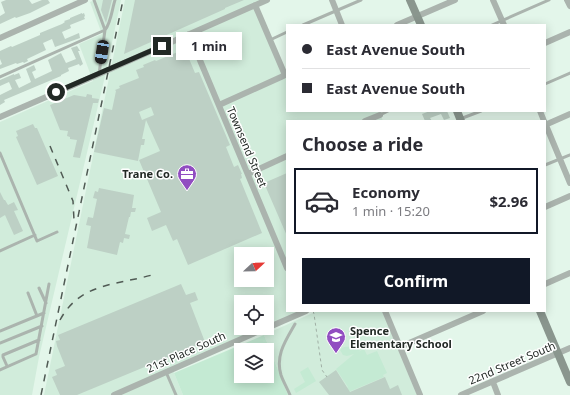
<!DOCTYPE html>
<meta charset="utf-8">
<style>
body{margin:0;font-family:"Noto Sans",sans-serif;background:#f2f2f3;color:#2b2b33;height:100vh;display:flex;flex-direction:column;font-size:15px;white-space:nowrap}
*{box-sizing:border-box;margin:0}
p{font-size:13px;color:#7c7c81}
.icon{flex:none;width:22px;height:22px;fill:none;stroke:currentColor;stroke-width:2;stroke-linecap:round;stroke-linejoin:round}
.map{position:relative;flex:1;overflow:hidden}
.sheet{position:absolute;left:286px;top:120px;width:260px;height:192px;display:flex;flex-direction:column;background:#fff;border-radius:0px;box-shadow:0 2px 10px #0003}
.sheet>*{flex:none}
.guide{position:absolute;left:286px;top:24px;width:260px;height:88px;border-radius:0px;box-shadow:0 2px 10px #0003;display:grid;align-content:center;height:88px;padding:0 16px;background:#fff}
.needle{width:26px;rotate:68deg}
.fabs{position:absolute;left:234px;top:247px;display:grid;gap:8px}
.fabs a{display:grid;place-items:center;width:40px;height:40px;border-radius:0px;background:#fff;box-shadow:0 2px 10px #0003;font-size:20px}
.end{position:absolute;width:18px;height:18px;margin:-9px;border:5px solid #222925;background:#fff;box-shadow:0 0 0 2px #fff}
.from{border-radius:50%}
.bubble{position:absolute;height:28px;border-radius:0px;background:#fff;box-shadow:0 2px 10px #0003;font-size:13px;font-weight:700;line-height:28px;text-align:center}
.car{position:absolute;width:12px;height:24px;margin:-12px -6px;border-radius:5px;box-shadow:0 0 3px 1px #0007;background:linear-gradient(#222 24%,#8ab4d8 0 40%,#222 0 76%,#8ab4d8 0 86%,#222 0)}
.guide b{display:flex;align-items:center;gap:14px;height:38px;font-size:15px}
.guide b+b{border-top:1px solid #e1e1e2}
.guide i{width:10px;height:10px;background:#2b2b33}
ul{padding:0;list-style:none}
li{display:flex;align-items:center;gap:12px;height:66px;margin:0 8px 6px;padding:0 8px;border:2px solid #e1e1e2;border-radius:0px}
li div{flex:1}
li b{display:block;font-size:15px}
li em{font-style:normal;font-weight:700}
li.active{border-color:#111827}
li>.icon{width:36px;height:36px;stroke-width:1.5}
h2{padding:0 16px;font-size:18px;line-height:48px}
.button{display:flex;gap:8px;margin-top:auto;padding:8px 16px}
.button a{flex:1;height:46px;border-radius:0px;background:#111827;color:#fff;font-size:16px;font-weight:700;line-height:46px;text-align:center}
.map>svg:first-child{display:block}
.built{fill:#d1ecdb;fill-rule:evenodd}
.green{fill:#c4ead3;fill-rule:evenodd}
.building{fill:#bdd0c5;fill-rule:evenodd}
.lines{fill:none;stroke-linecap:round;stroke-linejoin:round}
.path{stroke:#a0afa5;stroke-width:1;stroke-dasharray:3 3;stroke-linecap:butt}
.lane{stroke:#abb4ae;stroke-width:3}
.street{stroke:#abb4ae;stroke-width:6}
.secondary{stroke:#8a968e;stroke-width:8}
.rail{stroke:#505a54;stroke-width:1.5;stroke-dasharray:7 7;stroke-linecap:butt}
.route{stroke:#222925;stroke-width:5}
.labels{text-anchor:middle;stroke-width:3;stroke-linejoin:round;paint-order:stroke}
.street-label{font-size:11px;fill:#222925;stroke:#fff}
.poi-label{font-size:11px;font-weight:bold;fill:#222925;stroke:#fff;text-anchor:end}
</style>
<div class="map">
<svg width="570" height="395" viewBox="0 0 570 395">
<rect width="100%" height="100%" fill="#e3f6ea"/>
<path class="built" d="M95,0H121L105,76L39,357L32,395H0V122L93,81L79,44L102,34L90,2Z
M125,0H267L255,5L287,74V111H379L383,121H287V311H306L267,327V302H241V328H266L172,368L183,395H44ZM241,254H267V280H241Z
M317,311H382L417,395H288L264,335Z"/>
<path class="green" d="M264,335L288,395H183L174,373ZM241,350H267V376H241Z
M357,345L360,351L355,353L364,349L367,355L377,351L387,373L383,375L384,377L346,393L344,390L348,387L336,369L354,354L347,356L343,355L340,350C345,344 350,349 357,345Z
M308,367L316,381L296,393L294,389L305,382L300,372Z"/>
<path class="building" d="M6,0H29L32,4L42,0H48L50,3L30,13L16,18L15,17L0,24V16L5,13L1,2Z
M103,0H112L106,23L101,10Z
M135,0H244L225,8V9L124,54Z
M82,13V14L84,13L85,16L84,17L85,19L70,25L71,28L62,32L65,39L79,33L80,38L55,47L52,39L43,43L46,50L27,59L28,61L24,63L23,62L17,64L16,63L0,69V65L2,64L0,59V51L11,46L12,47L40,35V33L62,24L65,22L64,21L70,19V18Z
M77,46L80,51H78L83,64L80,66L79,64L68,68L69,71L61,75V76L4,100L5,102L0,105V95L12,89L9,82L0,86V80L14,74V75L19,73L21,78L15,80L19,88L31,82L26,69L34,65L36,70L32,72L35,79L52,71L48,60L61,53L66,63L76,59L71,48Z
M185,49L195,73L199,72L230,145L226,147L234,167L238,165L242,174H241L242,178L240,179L262,233L188,265L177,239L173,241L166,225L152,231L147,218L161,212L139,160L160,151L146,120L142,139H145L144,145H141L138,161L94,152L104,108L112,110L116,91L115,90L120,88L119,86L139,78L136,70L144,67L143,65L155,60L156,61ZM151,107L154,115L142,120L139,112Z
M87,94L92,95V98L99,99L98,103H93L80,158L73,157L77,140L70,139V137L67,136L68,131L60,130L50,105L74,95L86,97Z
M430,111H448H447L450,118L444,120L441,114L430,118L432,121H425L422,114Z
M33,124L35,128H37L58,176L37,185L16,137L18,136L16,131Z
M287,173V236L264,183Z
M99,188L134,195L132,208H136L135,212H131L130,217H129L125,234L130,235L129,239L124,238L123,243L120,242L117,255L87,248L91,226L86,225L88,217L93,218L97,199L93,198L95,191L98,192Z
M0,192L4,200H5L8,205L14,202L18,210L14,211L23,231L14,235L5,215L0,218Z
M181,284L186,295L195,292L198,300L190,303L205,342L77,395H60L52,377L57,375L55,370L65,366L57,346L56,341L60,340L58,335Z
M336,370L350,392L385,377L390,389L398,385L402,395H329L319,382Z"/>
<g class="lines">
<path class="path" d="M313,311L314,314L322,370L327,377"/>
<path class="lane" d="M94,0L105,30L99,74
M303,25L361,0
M492,25L549,0
M270,40L287,32
M0,77L105,30C111,23 112,9 115,0
M545,84L570,73
M380,115L388,111
M460,119L481,111
M0,153L37,241L57,232
M545,165L570,155
M0,251L35,235
M39,288L46,303
M28,293L37,316
M0,331L44,313
M0,343L42,326
M7,366L3,357V355L39,340
M0,370L36,354L49,284
M166,372L176,395
M290,395C287,388 283,381 281,375C275,355 286,340 295,324"/>
<path class="street" d="M332,0L342,25
M493,0L504,25
M567,0L570,6
M255,5L285,75
M397,25L455,0
M189,34L287,268
M0,38L85,0
M545,43L570,32
M219,105L281,77L287,74
M540,111L544,121
M0,117L99,74L267,0
M365,121L380,115
M545,123L570,183
M545,125L570,114
M248,174L287,156
M545,207L570,196
M545,284L570,273
M385,311L420,395
M267,328L306,311
M400,347L483,311
M493,382L498,395
M114,395L266,328
M461,395L570,348"/>
<path class="secondary" d="M410,0L421,25
M457,111L461,121
M540,311L570,382"/>
<path class="rail" d="M50,146L73,201L74,220
M60,320C80,283 116,285 152,275
M41,395L123,0"/>
</g>
<g class="lines">
<path class="route" d="M56,92L162,46"/>
</g>
<defs>
<g id="office-pin" transform="scale(1)"><path d="M0 17L-7.5 6A9.5 9.5 0 1 1 7.5 6Z" fill="#914dc1" stroke="#fff"/><path d="M-6-3h4V-5.5h4V-3h4V5H-6ZM-1-4.5V-3h2v-1.5ZM-6 0V1H6V0Z" fill="#fff"/></g>
<g id="school-pin" transform="scale(1)"><path d="M0 17L-7.5 6A9.5 9.5 0 1 1 7.5 6Z" fill="#914dc1" stroke="#fff"/><path d="M0-5L7-2L0 1L-7-2ZM-4 1L0 2.5L4 1V4Q0 6-4 4Z" fill="#fff"/></g>
</defs>
<g fill-rule="evenodd">
<use href="#office-pin" x="187" y="174"/>
<use href="#school-pin" x="336" y="337"/>
</g>
<g class="labels">
<g class="street-label">
<text transform="translate(247 147) rotate(67)" y="4">Townsend Street</text>
<text transform="translate(186 352) rotate(-24)" y="4">21st Place South</text>
<text transform="translate(512 363) rotate(-23)" y="4">22nd Street South</text>
</g>
<g class="poi-label">
<text x="173" y="178">Trane Co.</text>
<text x="350" y="335" text-anchor="start">Spence<tspan x="350" dy="13">Elementary School</tspan></text>
</g>
</g>
</svg>
<div class="fabs">
<a><svg class="needle" viewBox="-14 -14 28 28"><path d="M0-13l5 13h-10z" fill="#e53935"/><path d="M0 13l5-13h-10z" fill="#7c7c81"/></svg></a>
<a><svg class="icon" aria-label="locate" viewBox="0 0 24 24"><circle cx="12" cy="12" r="6"/><path d="M12 2v4M12 18v4M2 12h4M18 12h4"/></svg></a>
<a><svg class="icon" aria-label="layers" viewBox="0 0 24 24"><path d="M12 4l9 5-9 5-9-5zM3 14l9 5 9-5"/></svg></a>
</div>
<i class="end from" style="left:56px;top:92px"></i>
<i class="end" style="left:162px;top:46px"></i>
<div class="bubble" style="left:176px;top:32px;width:66px">1 min</div>
<i class="car" style="left:102px;top:52px;rotate:189deg"></i>
<div class="guide">
<b><i class="from"></i>East Avenue South</b>
<b><i></i>East Avenue South</b>
</div>
<section class="sheet">
<h2>Choose a ride</h2>
<ul>
<li class="active"><svg class="icon" aria-label="car" viewBox="0 0 24 24"><path d="M5 17H2v-5l4-1 3-4h7l3 4 3 1v5h-3M9 17h6M6 11h13"/><circle cx="7" cy="17" r="2"/><circle cx="17" cy="17" r="2"/></svg><div><b>Economy</b><p>1 min · 15:20</p></div><em>$2.96</em></li>
</ul>
<div class="button"><a>Confirm</a></div>
</section>
</div>
